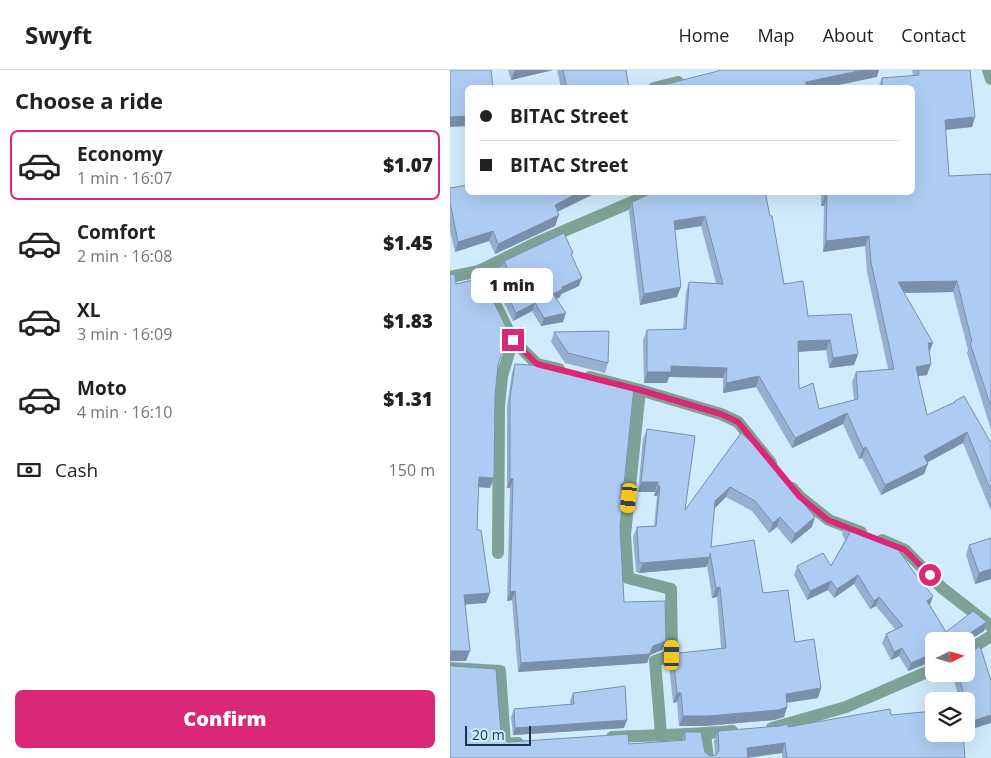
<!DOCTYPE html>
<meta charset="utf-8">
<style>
body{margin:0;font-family:"Open Sans",sans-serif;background:#f2f2f2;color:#222;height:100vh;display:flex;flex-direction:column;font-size:19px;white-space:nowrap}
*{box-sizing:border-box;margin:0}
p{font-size:16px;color:#767676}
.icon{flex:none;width:28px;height:28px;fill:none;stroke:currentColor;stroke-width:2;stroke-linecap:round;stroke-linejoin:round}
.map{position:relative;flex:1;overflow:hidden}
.side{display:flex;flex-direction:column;background:#fff;width:450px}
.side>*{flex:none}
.banner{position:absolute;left:15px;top:15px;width:450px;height:110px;border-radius:8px;box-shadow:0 5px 20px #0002;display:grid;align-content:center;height:110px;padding:0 15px;background:#fff}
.needle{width:32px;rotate:85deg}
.controls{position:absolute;left:475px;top:562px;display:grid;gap:10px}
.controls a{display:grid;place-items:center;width:50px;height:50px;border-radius:8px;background:#fff;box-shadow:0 5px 20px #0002;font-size:25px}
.scale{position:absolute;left:15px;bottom:12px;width:66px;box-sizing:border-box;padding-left:5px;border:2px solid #193747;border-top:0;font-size:14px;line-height:18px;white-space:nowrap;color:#193747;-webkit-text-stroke:4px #d0ebfc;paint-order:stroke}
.end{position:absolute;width:22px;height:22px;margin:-11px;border:6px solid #db2777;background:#fff;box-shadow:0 0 0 2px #fff}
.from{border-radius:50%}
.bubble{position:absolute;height:35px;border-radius:8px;background:#fff;box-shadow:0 5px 20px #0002;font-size:16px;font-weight:800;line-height:35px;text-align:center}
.car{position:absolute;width:15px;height:30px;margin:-15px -8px;border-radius:6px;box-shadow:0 0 4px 1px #0007;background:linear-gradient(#f5c518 24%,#345 0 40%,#f5c518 0 76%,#345 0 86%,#f5c518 0)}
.banner b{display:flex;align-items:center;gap:18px;height:48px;font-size:19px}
.banner b+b{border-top:1px solid #e0e0e0}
.banner i{width:12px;height:12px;background:#222}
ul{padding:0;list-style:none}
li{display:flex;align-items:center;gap:15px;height:70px;margin:0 10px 8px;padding:0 5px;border:2px solid transparent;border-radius:8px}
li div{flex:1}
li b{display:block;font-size:19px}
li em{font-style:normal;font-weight:800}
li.active{border-color:#db2777}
li>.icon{width:45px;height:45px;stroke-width:1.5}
h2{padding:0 15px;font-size:22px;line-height:60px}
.pay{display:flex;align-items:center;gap:12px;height:55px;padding:0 15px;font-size:19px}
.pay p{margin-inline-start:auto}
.action{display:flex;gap:10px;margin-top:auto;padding:10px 15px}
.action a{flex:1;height:58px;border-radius:8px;background:#db2777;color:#fff;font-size:20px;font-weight:800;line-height:58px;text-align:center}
header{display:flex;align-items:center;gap:30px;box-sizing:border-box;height:70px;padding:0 25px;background:#fff;border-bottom:1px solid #e0e0e0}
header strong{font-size:24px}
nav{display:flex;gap:28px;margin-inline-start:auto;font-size:18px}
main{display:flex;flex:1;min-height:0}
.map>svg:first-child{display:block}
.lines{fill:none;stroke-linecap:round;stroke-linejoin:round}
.street{stroke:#7fa297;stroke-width:12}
.wall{fill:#96afd1}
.shaded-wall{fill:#7a8faa}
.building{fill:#aeccf3;stroke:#7a8faa}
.route{stroke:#db2777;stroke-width:6}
</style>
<header>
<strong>Swyft</strong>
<nav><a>Home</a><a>Map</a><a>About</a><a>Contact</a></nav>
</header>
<main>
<section class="side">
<h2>Choose a ride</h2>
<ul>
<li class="active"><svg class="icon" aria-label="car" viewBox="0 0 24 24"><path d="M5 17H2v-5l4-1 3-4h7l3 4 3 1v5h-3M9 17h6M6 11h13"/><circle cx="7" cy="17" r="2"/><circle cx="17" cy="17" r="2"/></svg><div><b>Economy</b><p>1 min · 16:07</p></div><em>$1.07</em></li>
<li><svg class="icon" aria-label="car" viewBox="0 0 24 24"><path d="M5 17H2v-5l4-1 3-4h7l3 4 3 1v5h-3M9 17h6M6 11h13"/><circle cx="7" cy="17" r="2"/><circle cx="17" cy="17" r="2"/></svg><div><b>Comfort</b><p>2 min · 16:08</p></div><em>$1.45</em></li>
<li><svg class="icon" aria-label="car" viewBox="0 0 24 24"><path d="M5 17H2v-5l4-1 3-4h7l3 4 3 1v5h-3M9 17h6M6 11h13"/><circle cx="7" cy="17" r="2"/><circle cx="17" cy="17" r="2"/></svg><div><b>XL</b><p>3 min · 16:09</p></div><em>$1.83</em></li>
<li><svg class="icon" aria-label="car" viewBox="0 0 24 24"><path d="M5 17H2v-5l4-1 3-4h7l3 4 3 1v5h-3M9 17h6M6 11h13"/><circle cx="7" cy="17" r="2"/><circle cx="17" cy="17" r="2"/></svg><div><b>Moto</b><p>4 min · 16:10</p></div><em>$1.31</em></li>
</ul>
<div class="pay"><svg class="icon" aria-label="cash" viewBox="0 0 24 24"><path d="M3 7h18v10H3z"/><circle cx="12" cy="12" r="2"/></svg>Cash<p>150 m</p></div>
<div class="action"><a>Confirm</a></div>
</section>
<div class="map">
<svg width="541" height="688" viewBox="0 0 541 688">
<rect width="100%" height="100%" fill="#d0ebfc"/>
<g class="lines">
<path class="street" d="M538,0L541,9
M204,18L228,12
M29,201L63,270L87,294L109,299
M0,207L29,201L88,172L196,126L199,122
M140,307L190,320L271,344L288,352L321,393
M190,320L175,465L178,508L221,519L222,585L205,591L211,664
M342,418L350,427L379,450L411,462
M432,470L455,480L492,518L541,556
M48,483L49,337L52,306L63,270
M516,582L541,566
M0,598L50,601L55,674L68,673
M322,658L396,637L484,599
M255,664L258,688
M162,667C202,665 242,665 282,661"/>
</g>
<path class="wall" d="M58,0H103L61,10Z
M107,0H176L179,18H111Z
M462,0H520L525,47L522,57L496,60L499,106L541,104V360L517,283L518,280L503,222L454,223L479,283L477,305L468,306L477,345L504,333L505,331L541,373V441L513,373L477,393L474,404L431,425L412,388L409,389L393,354L342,378L306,317L273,323V308L219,307L217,313H194L193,270L197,260L233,259L236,222L239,212L266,213L251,156L225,160L227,227L190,235L179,142L182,132L315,122L334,214L358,246L408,284L404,295L379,298L376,280L348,282L349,319L369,339L404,330L402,312L406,302L438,299L417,202L415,176L373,182L374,136H371V122H462V18H428L432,8L463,6Z
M0,118L108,142L105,156L45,184L39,171L5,182L0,161Z
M122,186L129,216L111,224L110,227L106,229L113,252L91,256L82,241L63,251L45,214L48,206L54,205L51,199L54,191Z
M104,262L158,293L155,303L115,293L101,272Z
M65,294L171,422L170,456L174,532L216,571L212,580L200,585L197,593L68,602L62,530L57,531L60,418H57V337L62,303Z
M197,359L235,440L291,363L352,431L362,457L341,474L327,457L319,463L302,441L276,427L264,438L261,477L313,523L345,572L371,618L368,628L337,633V637L334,647L324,650L255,656H229L227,632L223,633L219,595L223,585L271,578L267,527L262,528L257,495L256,497L189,503L186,502L183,467L187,457L204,456L207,426H204L205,422H188L193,369Z
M395,455L480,535L496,562L537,552L534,561L516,572V571H484V592H481L458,601L449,586L441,590L432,573L436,564L445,559L426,536L420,539L404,514L384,528L378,520L357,530L344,505L347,496H381L395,470L392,464Z
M541,468V509L525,514L516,485L519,475Z
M502,604H516L541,611L519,660L516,651V631H510Z
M123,623L174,658L63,665L61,647L64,639L121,635L120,631Z
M441,645L515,688H332V683L298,688H0L51,665L52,669L56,671L59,672L179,674L232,670L235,662L258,685L262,686L265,685L264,671L268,661L338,657Z"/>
<path class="shaded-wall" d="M65,0H103L61,10Z
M413,0H429L427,7L375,18H354L356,12Z
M18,46V56L0,57V47Z
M525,47L522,57L492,60L495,50Z
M130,122H148L101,145L105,135Z
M178,122H183L176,126Z
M375,126H377L374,136H371Z
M109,145L105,156L45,184L48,174Z
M255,146L251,156L220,161L224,151Z
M43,161L39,171L5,182L8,172Z
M419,166L415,176L373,182L376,171Z
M132,208L129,216L111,224L110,227L100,232L103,224L112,217Z
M507,211L503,222L444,223L448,212Z
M231,217L227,227L190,235L194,224Z
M85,233L82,241L63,251L66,243Z
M116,243L113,252L91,256L94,248Z
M58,261L54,271L47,279L51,269Z
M380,270L376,280L344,282L348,271Z
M478,273H483L479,283Z
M408,284L404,295L379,298L383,288Z
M481,294L477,305L462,307L466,297Z
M221,296L277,298L273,308L219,307L217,313H194L197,302Z
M309,306L306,317L273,323L276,313Z
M397,343L393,354L342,378L345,368Z
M517,362L513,373L470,396L474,386Z
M416,377L412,388L409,389L413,379Z
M478,394L474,404L431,425L435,415Z
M29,407L44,408L40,418L25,417Z
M60,409H63L60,418H57Z
M191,412H208L205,422H188Z
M171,414H174L171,422Z
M208,416H210L207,426H204Z
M280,417L276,427L262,441L265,431Z
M330,447L327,457L319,463L323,453Z
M365,447L362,457L341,474L345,464Z
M260,487L256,497L189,503L193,493Z
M541,499V509L525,514L529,503Z
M408,505L404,514L384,528L387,519Z
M381,511L378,520L357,530L360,521Z
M270,517L267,527L262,528L266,518Z
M65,521L62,530L57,531L60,522Z
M40,523L36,533L10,535L14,525Z
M483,526L480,535L474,540L477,531Z
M429,527L426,536L420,539L424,531Z
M537,552L534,561L516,572V571H511L514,567Z
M216,571L212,580L200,585L197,593L68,602L71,593L201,580L203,576Z
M452,578L449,586L441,590L444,582Z
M0,581H20L16,591H0Z
M484,583V592H481L458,601L461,593Z
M371,618L368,628L333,633L336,624Z
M227,623H231L227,632L223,633Z
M337,637L334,647L324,650L255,656H229L233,646Z
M541,645V653L519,660L522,651Z
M177,650L174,658L63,665L65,658Z
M335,673L332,683L293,688L297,678Z"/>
<path class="building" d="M0,0H41L43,18H18V46L0,47Z
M113,0H176L179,18H117Z
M272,0H413L356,12V18H213V15Z
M468,0H520L525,47L495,50L499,106L541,104V337L520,273L522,272L507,211L448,212L483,273H478L481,294L466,297L477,345L505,332V331L514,326L541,373V421L517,362L474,386L478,394L435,415L416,377L413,379L397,343L345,368L309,306L276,313L277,298L221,296V302H197V260L236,259L239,212L273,214L255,146L224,151L231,217L194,224L182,132L204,122H315L320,146H322L334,214L353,211L358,246L401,244L408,284L383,288L380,270L348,271L349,319L363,313L369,339L408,329L406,302L444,299L421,192L419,166L376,171L377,126H375V122H462V18H432V8L469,5Z
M18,115V122H130L105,135L109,145L48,174L43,161L8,172L0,132V118Z
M114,163L123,183L121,184L132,208L112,217L113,219L103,224L116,243L94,248L85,233L66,243L48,206L60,203L54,191Z
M0,204L5,205L6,214L32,208L58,261L51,269V285L48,295L45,326L44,408L29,407L27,460H31L40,523L14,525L20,581H0Z
M159,261L158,293L118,283L104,262Z
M65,294L94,296V294L157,310V312H164L184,317L174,414H171L172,438L170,456L174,532L215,531L216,571L203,576L201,580L200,584L71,593L65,521L60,522L63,409H60V328Z
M197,359L245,366L235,440L291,363L316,385L347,422L354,428L351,430L365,447L345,464L330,447L323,453L305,431L280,417L265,431L261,477L304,470L313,523L338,520L345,572L364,569L371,618L336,624L337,637L328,640L258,646H233L231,623H227L223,585L229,583L276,578L270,517L266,518L260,483V487L193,493L189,492L187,457L206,456L210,416H208V412H191Z
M395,455L445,475L465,504L483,526L477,531L496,562L523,541L537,552L514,567L512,571H484V583L461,593L452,578L444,582L436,564L453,556L429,527L424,531L408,505L387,519L381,511L360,521L347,496L373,483L381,496L400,463Z
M541,468V499L529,503L519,475Z
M530,576L541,611V645L522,651L508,604H516V580L519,581L524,580Z
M0,595L3,596L46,599L51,665L52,669L56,671L59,672L178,664L179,674L235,670V662H251L255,682L258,685L262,686L266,685L269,681L268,661L330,656L338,654V657L440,639L441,645L484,641V664H513L515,688H337L335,673L297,678L298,688H0Z
M175,616L177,650L65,658L64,639L124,634L123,623Z"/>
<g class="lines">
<path class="route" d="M63,270L87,294L190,320L271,344L288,352L350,427L378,450L455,480L480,505"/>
</g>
</svg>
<div class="controls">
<a><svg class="needle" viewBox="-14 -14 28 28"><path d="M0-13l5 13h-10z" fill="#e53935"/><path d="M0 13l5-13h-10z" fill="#767676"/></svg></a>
<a><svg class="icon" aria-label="layers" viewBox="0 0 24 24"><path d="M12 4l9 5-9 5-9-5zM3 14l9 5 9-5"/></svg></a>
</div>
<div class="scale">20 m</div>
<i class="end from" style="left:480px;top:505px"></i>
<i class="end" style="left:63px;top:270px"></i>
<div class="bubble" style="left:21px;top:198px;width:82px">1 min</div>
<i class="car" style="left:179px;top:428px;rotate:186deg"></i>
<i class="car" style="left:222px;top:585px;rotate:0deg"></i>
<div class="banner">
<b><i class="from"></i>BITAC Street</b>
<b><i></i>BITAC Street</b>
</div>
</div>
</main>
